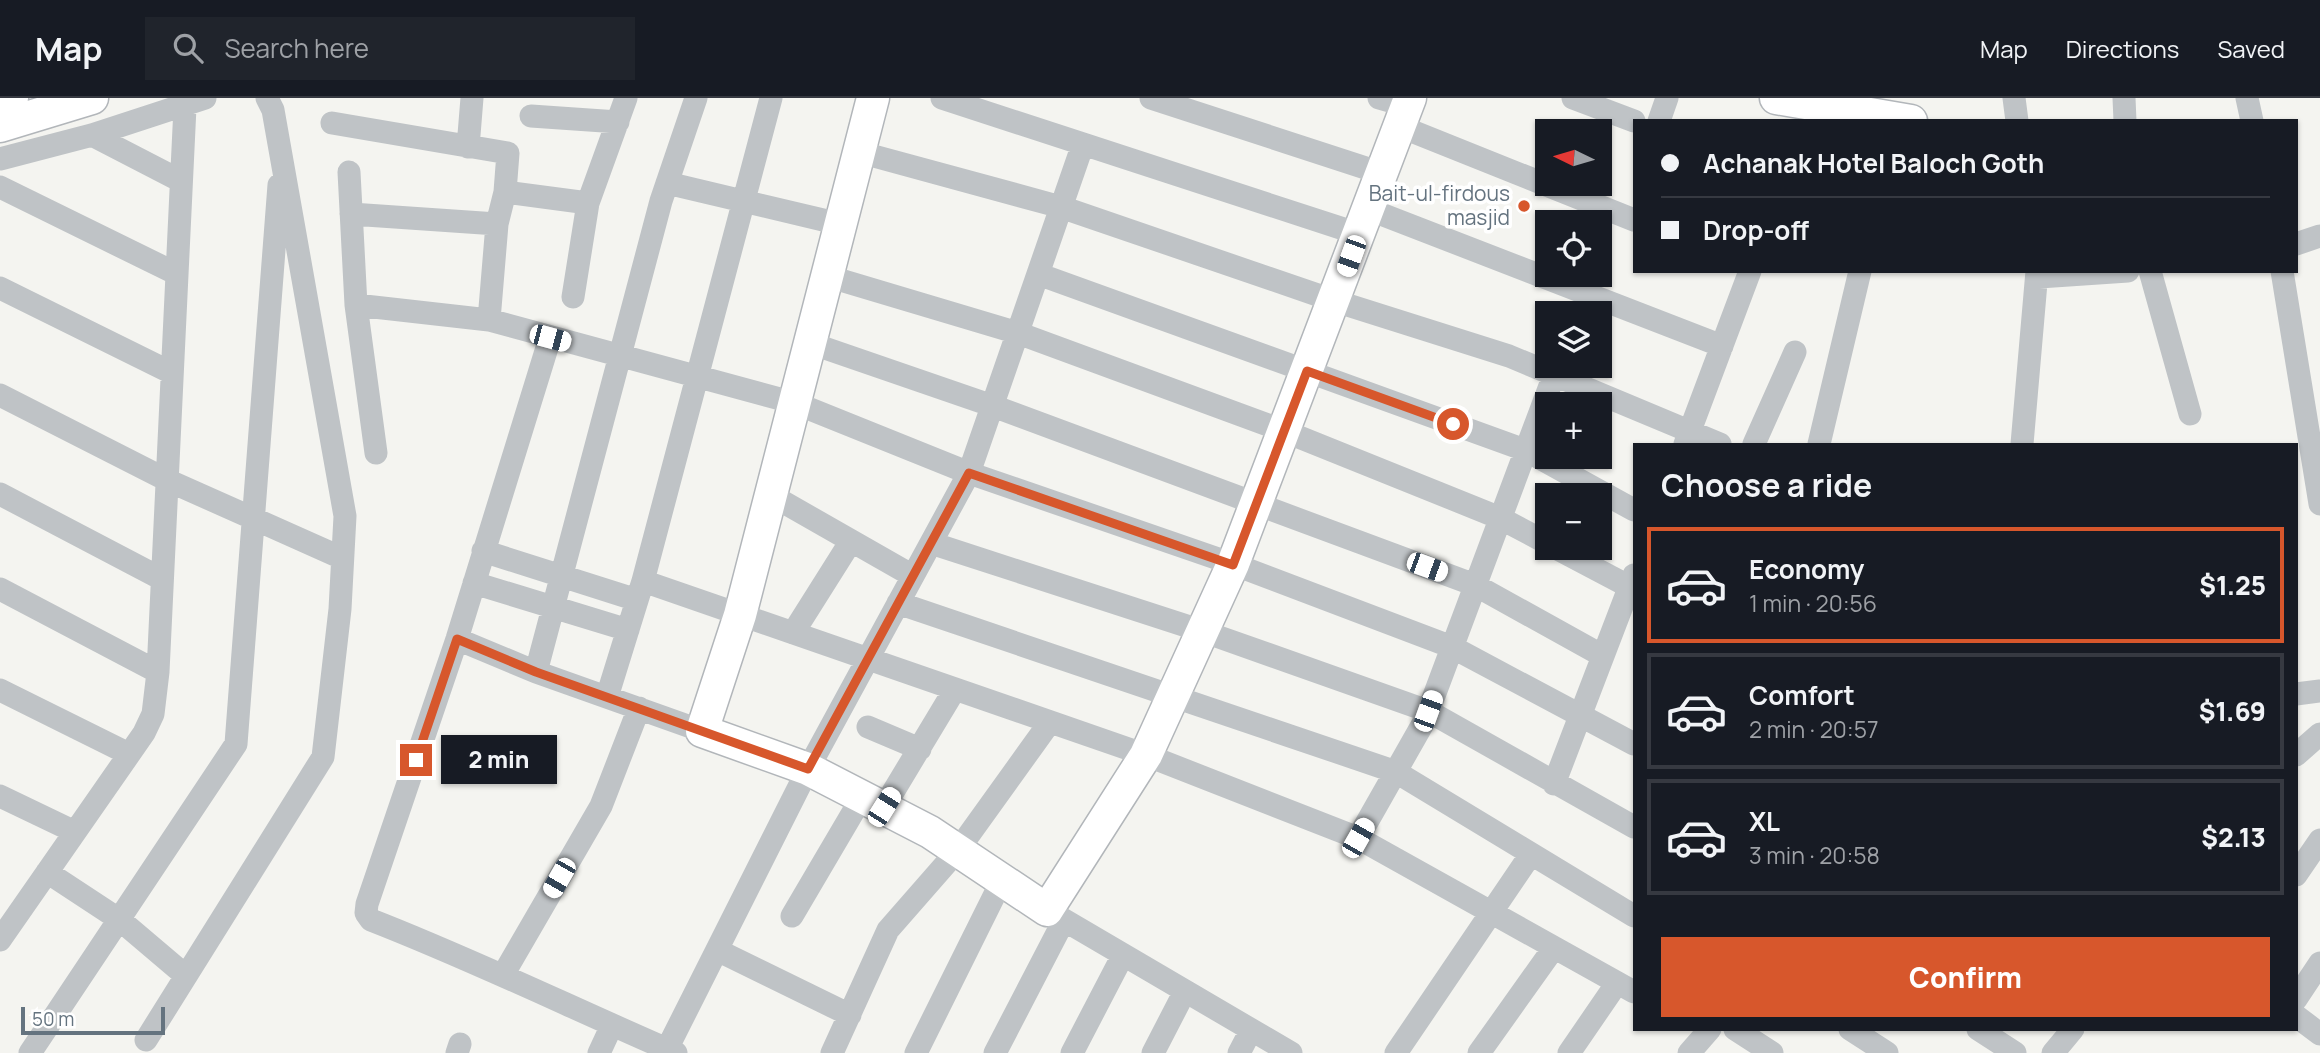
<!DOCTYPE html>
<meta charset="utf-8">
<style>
body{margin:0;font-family:Manrope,sans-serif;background:#20242c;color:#f1f3f6;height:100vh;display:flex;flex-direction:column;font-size:26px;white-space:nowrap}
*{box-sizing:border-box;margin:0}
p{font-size:23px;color:#9ea1a6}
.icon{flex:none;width:38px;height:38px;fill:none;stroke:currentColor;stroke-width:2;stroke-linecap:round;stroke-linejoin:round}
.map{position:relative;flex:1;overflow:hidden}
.sheet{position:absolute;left:1633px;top:345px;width:665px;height:588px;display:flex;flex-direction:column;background:#171b24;border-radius:0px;box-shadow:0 2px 5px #0004}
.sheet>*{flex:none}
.top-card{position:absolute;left:1633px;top:21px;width:665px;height:154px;border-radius:0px;box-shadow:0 2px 5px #0004;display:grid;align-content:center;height:154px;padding:0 28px;background:#171b24}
.needle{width:46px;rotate:275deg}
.fabs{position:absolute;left:1535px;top:21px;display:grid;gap:14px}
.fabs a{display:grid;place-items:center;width:77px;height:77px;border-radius:0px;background:#171b24;box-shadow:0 2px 5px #0004;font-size:35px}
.scale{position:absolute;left:21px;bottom:18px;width:144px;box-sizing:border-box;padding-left:7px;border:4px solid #64737f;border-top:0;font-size:19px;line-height:24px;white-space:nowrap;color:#64737f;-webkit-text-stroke:5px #fff;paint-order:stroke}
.end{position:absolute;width:32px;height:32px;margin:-16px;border:9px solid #d7572c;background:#fff;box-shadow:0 0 0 4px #fff}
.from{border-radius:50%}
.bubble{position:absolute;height:49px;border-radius:0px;background:#171b24;box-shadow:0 2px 5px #0004;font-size:23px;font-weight:800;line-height:49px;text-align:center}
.car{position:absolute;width:21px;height:42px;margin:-21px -10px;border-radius:9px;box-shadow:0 0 5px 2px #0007;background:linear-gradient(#fff 24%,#345 0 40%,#fff 0 76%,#345 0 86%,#fff 0)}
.top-card b{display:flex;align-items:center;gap:24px;height:66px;font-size:26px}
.top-card b+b{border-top:2px solid #363941}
.top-card i{width:18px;height:18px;background:#f1f3f6}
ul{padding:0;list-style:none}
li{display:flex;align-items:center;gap:21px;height:116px;margin:0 14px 10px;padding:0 14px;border:4px solid #363941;border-radius:0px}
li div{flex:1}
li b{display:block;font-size:26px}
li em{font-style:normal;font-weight:800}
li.on{border-color:#d7572c}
li>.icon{width:63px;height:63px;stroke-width:1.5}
h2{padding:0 28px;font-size:32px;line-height:84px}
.button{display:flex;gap:14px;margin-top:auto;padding:14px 28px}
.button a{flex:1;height:80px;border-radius:0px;background:#d7572c;color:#fff;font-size:28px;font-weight:800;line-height:80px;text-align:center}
header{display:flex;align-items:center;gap:42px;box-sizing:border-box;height:98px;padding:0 35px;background:#171b24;border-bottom:2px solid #363941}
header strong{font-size:33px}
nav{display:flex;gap:38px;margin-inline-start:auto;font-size:24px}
.search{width:490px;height:63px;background:#20242c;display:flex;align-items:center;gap:18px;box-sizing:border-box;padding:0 24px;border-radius:0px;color:#9ea1a6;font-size:26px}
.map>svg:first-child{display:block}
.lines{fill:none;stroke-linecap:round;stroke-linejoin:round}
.secondary-casing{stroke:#b2b6ba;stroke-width:35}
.street{stroke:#bfc3c6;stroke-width:23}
.secondary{stroke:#fff;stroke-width:32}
.route{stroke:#d7572c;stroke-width:9}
.poi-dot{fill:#d7572c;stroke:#fff;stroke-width:2.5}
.labels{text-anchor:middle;stroke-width:7;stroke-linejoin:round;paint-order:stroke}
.poi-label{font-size:21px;fill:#64737f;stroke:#fff;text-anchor:end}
</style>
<header>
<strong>Map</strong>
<div class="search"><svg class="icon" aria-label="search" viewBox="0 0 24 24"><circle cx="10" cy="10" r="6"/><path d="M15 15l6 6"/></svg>Search here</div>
<nav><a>Map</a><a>Directions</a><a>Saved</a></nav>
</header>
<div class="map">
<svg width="2320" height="955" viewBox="0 0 2320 955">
<rect width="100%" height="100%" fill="#f4f4f0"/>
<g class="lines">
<g class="secondary-casing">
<path id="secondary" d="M873,0L740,517L702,633L808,671L930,734L1047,812L1146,657L1233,466L1410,0
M1776,0L1911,23
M0,2L12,0
M0,28L92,0"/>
</g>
<path class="street" d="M942,0L1359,136
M1151,0L1381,75
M1379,0L1407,8
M1573,0L1634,23
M2014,0L2017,23
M2124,0L2125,23
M2247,0L2252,23
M531,18L618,24
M1659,23L1667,0
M332,25L508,55L505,94L497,126L489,222
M1399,28L1634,122
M92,37L181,83
M468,49L472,0
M859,54L1061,109L1335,203L1509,258L1720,346
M0,61L92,37L205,0
M349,74L356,207L376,355
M667,85L840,126
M0,89L177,176
M505,94L588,105
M1368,111L1722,248
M351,116L497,126
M2296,146L2320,138
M2150,173L2190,316
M2282,173L2320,406
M1038,176L1525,352L1634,412
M827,178L1018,235L1284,333L1500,420L1547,445
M2039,179L2128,173
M0,190L172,275
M573,199L588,105L626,0
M356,207L489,222L795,305L969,375L1233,466L1452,549L1634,646
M550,240L457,541L367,806L366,815L371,822C474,862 574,911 676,955
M810,245L993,308L1475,487L1603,558
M0,297L167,382L342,460
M1685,346L1750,173
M1754,346L1795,254
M1819,346L1860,173
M2022,346L2037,173
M0,396L162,481
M771,397L913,478
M931,445L1202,533L1428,613L1634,729
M1556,450L1630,489
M483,453L637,502
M643,483L1146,657L1358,740L1634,894
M474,485L628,532
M0,491L158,574
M898,505L1396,674L1634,818
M793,535L851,443
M457,541L536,574L702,633
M536,574L661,103L696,0
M0,592L129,656
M2296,596L2320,593
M607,599L643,483L771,0
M868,629L920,651
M2296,657L2320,636
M1554,686L1634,477
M0,698L75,734
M884,709L955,591
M1358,740L1425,622L1554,277
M47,774L120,822L186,878
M2296,777L2320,742
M1047,812L1291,955
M792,818L862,699
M0,842L144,635L153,616L158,574L185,9
M717,852L850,917
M503,877L601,708L639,610
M2296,901L2320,865
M2296,918L2320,936
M1735,931L1772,955
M1850,931L1887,955
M1978,931L2015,955
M146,942L323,659L340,511L345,418L273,12L267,0
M667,951L808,671L969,375L1083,46
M30,955L236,646L279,87
M457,955L460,946
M599,955L612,927
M832,955L888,832L958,752L1050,624
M916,955L1002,782
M995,955L1064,822
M1072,955L1123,857
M1153,955L1185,893
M1239,955L1251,932
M1396,955L1531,756
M1479,955L1553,851
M1569,955L1617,885
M1689,955L1710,931
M2053,955L2073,931"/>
<use href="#secondary" class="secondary"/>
</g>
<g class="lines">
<path class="route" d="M416,662L457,541L536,574L808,671L969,375L1233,467L1307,273L1453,326"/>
</g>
<circle class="poi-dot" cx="1524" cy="108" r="7"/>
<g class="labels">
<g class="poi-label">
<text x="1510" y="103">Bait-ul-firdous<tspan x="1510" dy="24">masjid</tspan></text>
</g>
</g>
</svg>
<div class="fabs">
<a><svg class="needle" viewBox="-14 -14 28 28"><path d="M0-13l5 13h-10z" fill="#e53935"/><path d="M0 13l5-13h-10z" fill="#9ea1a6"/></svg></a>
<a><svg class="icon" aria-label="locate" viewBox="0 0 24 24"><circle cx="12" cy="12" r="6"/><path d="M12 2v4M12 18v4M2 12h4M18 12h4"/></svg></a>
<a><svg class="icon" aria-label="layers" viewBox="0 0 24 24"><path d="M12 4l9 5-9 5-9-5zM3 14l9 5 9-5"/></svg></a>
<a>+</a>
<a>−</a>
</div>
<div class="scale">50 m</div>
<i class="end from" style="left:1453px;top:326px"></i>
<i class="end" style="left:416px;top:662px"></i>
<div class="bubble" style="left:441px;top:637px;width:116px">2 min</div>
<i class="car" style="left:1351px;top:158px;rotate:200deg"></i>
<i class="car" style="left:550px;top:240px;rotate:105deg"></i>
<i class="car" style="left:1427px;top:469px;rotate:110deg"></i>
<i class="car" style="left:1428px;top:613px;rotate:20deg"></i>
<i class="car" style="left:884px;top:709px;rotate:32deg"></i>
<i class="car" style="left:1358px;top:740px;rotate:30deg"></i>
<i class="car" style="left:559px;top:780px;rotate:210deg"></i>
<div class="top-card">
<b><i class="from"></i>Achanak Hotel Baloch Goth</b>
<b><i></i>Drop-off</b>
</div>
<section class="sheet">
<h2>Choose a ride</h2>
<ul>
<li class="on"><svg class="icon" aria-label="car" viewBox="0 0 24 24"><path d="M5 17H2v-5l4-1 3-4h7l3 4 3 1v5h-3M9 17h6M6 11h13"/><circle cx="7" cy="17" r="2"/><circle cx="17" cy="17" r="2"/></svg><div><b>Economy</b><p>1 min · 20:56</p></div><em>$1.25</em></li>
<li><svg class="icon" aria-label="car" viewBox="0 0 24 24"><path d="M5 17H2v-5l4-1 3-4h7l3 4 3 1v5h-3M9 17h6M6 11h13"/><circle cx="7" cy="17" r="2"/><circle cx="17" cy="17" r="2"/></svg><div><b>Comfort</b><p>2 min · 20:57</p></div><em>$1.69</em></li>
<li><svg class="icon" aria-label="car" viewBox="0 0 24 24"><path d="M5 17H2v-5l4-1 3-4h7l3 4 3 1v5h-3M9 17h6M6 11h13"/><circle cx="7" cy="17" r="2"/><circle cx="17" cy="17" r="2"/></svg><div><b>XL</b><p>3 min · 20:58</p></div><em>$2.13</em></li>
</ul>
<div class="button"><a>Confirm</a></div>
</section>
</div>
